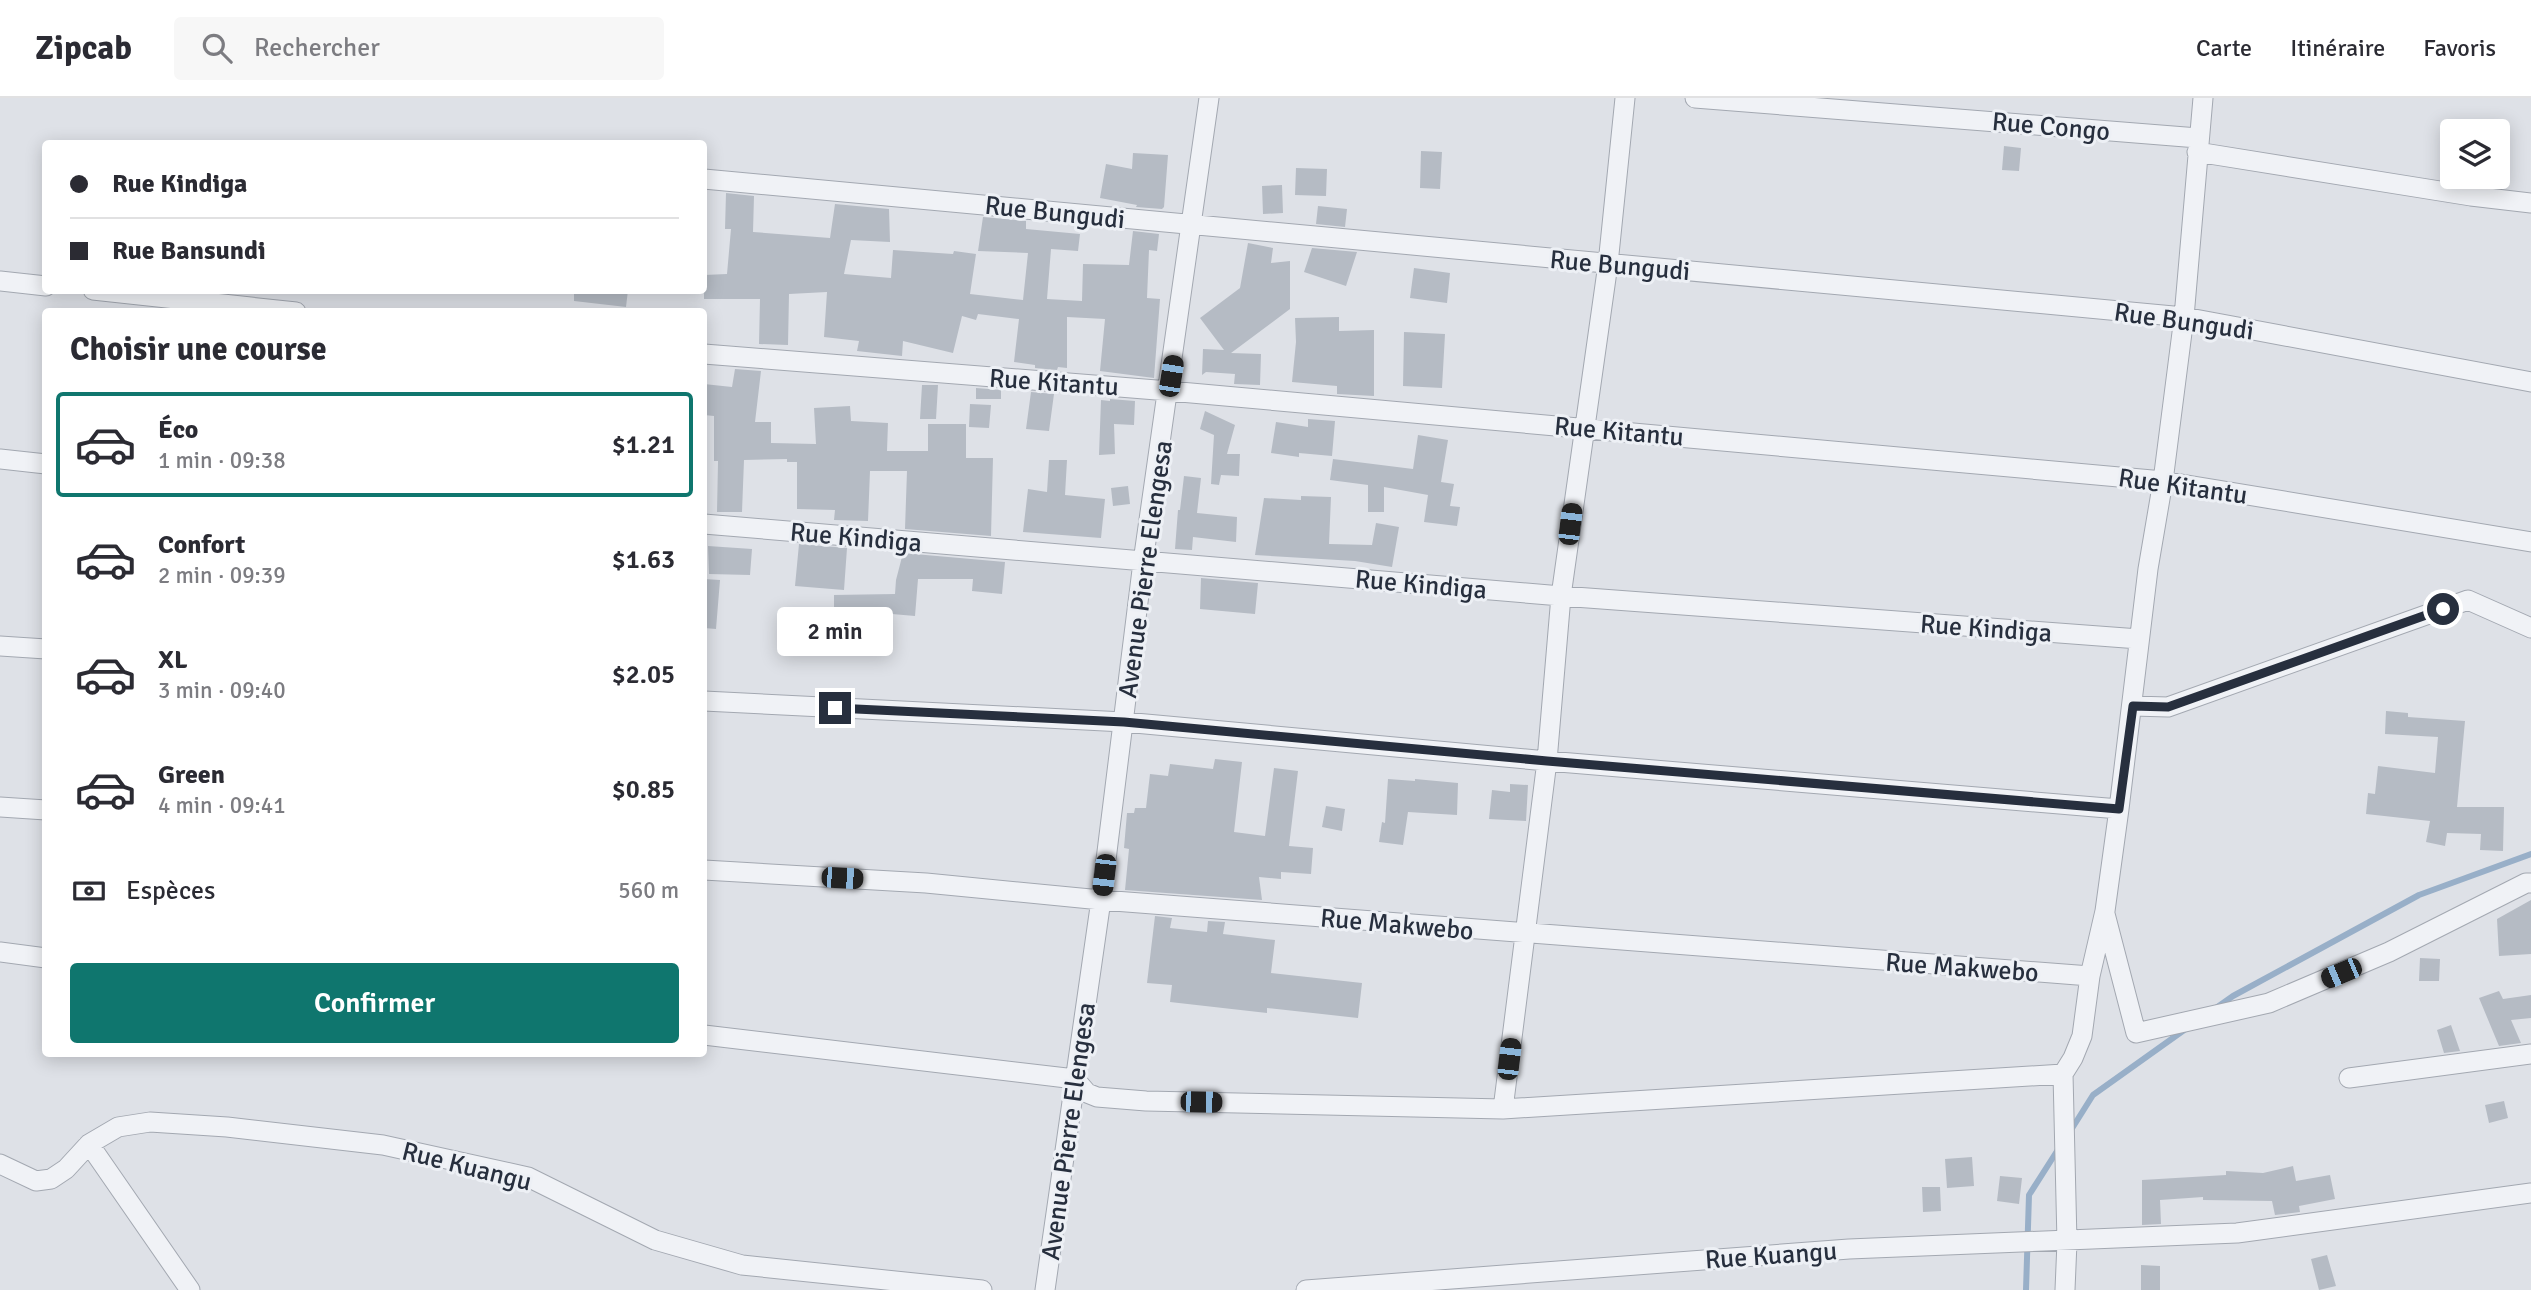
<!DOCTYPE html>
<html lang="fr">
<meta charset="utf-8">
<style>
body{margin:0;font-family:Signika,sans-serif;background:#f7f7f7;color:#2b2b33;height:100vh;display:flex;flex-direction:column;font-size:26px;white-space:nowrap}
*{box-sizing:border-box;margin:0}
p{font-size:23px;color:#7c7c81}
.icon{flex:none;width:38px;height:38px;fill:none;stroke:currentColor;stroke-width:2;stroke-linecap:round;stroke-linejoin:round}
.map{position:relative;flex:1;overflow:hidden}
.side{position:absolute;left:42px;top:210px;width:665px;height:749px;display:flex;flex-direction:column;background:#fff;border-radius:7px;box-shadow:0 4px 18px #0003}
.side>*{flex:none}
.guide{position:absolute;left:42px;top:42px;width:665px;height:154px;border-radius:7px;box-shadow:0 4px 18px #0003;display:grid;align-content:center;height:154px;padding:0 28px;background:#fff}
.controls{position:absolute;left:2440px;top:21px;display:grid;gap:14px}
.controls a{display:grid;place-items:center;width:70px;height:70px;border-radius:7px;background:#fff;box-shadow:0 4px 18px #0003;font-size:35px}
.end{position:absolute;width:32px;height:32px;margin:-16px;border:9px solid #272f3e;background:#fff;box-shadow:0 0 0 4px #fff}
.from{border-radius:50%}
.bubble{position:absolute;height:49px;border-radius:7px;background:#fff;box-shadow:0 4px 18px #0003;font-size:23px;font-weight:600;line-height:49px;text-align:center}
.car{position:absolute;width:21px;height:42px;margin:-21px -10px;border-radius:9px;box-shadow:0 0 5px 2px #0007;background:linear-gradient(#222 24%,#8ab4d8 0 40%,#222 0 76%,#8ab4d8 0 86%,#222 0)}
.guide b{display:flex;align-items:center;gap:24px;height:66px;font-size:26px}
.guide b+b{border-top:2px solid #e1e1e2}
.guide i{width:18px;height:18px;background:#2b2b33}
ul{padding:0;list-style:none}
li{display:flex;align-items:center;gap:21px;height:105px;margin:0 14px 10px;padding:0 14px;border:4px solid transparent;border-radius:7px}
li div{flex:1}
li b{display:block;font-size:26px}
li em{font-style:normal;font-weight:600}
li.selected{border-color:#0f766e}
li>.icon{width:63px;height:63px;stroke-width:1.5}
h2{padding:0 28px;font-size:32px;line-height:84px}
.pay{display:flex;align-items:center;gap:18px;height:77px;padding:0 28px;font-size:26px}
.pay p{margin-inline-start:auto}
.action{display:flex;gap:14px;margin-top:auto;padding:14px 28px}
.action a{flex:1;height:80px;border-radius:7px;background:#0f766e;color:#fff;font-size:28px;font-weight:600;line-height:80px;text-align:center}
header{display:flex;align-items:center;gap:42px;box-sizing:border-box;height:98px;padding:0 35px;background:#fff;border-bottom:2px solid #e1e1e2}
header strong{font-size:33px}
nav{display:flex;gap:38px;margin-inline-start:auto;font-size:24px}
.search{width:490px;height:63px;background:#f7f7f7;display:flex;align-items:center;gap:18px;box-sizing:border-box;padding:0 24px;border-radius:7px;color:#7c7c81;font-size:26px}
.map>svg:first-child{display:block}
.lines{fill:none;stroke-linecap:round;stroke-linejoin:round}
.stream{stroke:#98afc8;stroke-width:6}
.building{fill:#b5bbc4}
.minor-casing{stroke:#a3a8b1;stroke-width:21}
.minor{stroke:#f0f2f6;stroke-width:19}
.route{stroke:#272f3e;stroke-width:9}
.labels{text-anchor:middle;stroke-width:6;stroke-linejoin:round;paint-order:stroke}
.street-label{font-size:26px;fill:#272f3e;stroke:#edf0f5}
</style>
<header>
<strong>Zipcab</strong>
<div class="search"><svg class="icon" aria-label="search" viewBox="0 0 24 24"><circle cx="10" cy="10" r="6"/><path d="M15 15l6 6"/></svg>Rechercher</div>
<nav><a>Carte</a><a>Itinéraire</a><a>Favoris</a></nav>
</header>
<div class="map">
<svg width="2531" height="1192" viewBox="0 0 2531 1192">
<rect width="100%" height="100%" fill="#dee1e7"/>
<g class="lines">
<path class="stream" d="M2216,910L2233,898L2419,797L2531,756
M2071,1032L2093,997L2187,930
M2026,1192L2029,1097L2059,1050"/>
</g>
<path class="building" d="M2004,48L2021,50L2019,73L2002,72Z
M1421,53L1442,54L1440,91L1420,90Z
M1133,55L1168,57L1164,109L1162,111L1136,109L1137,107L1100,100L1106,66L1132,71Z
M1296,70L1327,71L1326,98L1295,97Z
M1282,87L1283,115L1263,116L1262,88Z
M726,95L754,98L753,134L830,140L835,106L889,111L890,144L851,142L844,176L891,180L893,152L953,156L954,153L976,156L970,196L1023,202L1028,155L978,153L983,119L1026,123V131L1080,136L1078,153L1051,151L1047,201L1082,203L1083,166L1129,167L1133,133L1159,136L1157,153L1149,152L1147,200L1160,201L1154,280L1100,273L1105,221L1067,219V270L1058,269L1057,272L1035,270V267L1014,264L1019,221L978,216L976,222L962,218L953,255L903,243L902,258L857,253L859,243L824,239L827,194L789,196L788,247L759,246L760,201H704V177L727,176L731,131H725Z
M1318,108L1347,111L1345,129L1316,126Z
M1248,145L1273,150L1271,165L1290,163V211L1231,255L1261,256L1260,287L1234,286L1235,276L1206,274L1202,277L1203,251L1224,252L1200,220L1240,190Z
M1312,150L1357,154L1346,188L1304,174Z
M1414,170L1450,175L1447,205L1410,200Z
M574,192H628L626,209L574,203Z
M1339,219V233L1374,232V298L1337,296V288L1292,284L1296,244L1295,220Z
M1404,234L1445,236L1442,290L1403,288Z
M735,271L761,273L755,324H771V345L816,346L814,310L850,308L851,323L888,325L887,353H928V326H966V360H993L991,438L905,431L907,373H870L868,423L834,422L835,412L797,411V364H787V361L744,362L742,414H717L718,363H714V318L704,317V286L732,289Z
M922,287H938L936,321H920Z
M976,290L1001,292V301H976Z
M1031,294L1054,296L1049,333L1026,331Z
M1110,301L1135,303L1134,327L1114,326L1115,356L1099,357L1101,302L1110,303Z
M970,306L991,307L989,330L969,329Z
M1205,313L1235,327L1227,356H1240L1239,378L1221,377L1219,387L1211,386L1214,337L1200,331Z
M1308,321L1335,323L1332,358L1299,355V359L1271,355L1276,324L1308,329Z
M1418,337L1448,342L1441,384L1454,386L1450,408L1460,409L1457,428L1424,424L1428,397L1384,389V414H1368V387L1330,382L1333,361L1413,371Z
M1049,362H1067L1065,397L1105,401L1101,440L1023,434L1028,391L1047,394Z
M1184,378L1201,380L1197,415L1237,419L1236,444L1193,439L1192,452L1175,451L1178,412H1180Z
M1128,388L1130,406L1113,408L1111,390Z
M1301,398L1331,399L1329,446L1372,447L1376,425L1399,429L1392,469L1355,463L1255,457L1264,400L1301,402Z
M799,446L847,450L844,492L795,488Z
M708,448L752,451L750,477L709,476Z
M903,455L1005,464L1002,496L972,493L973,481H918L915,518L869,514V521H834V497L895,496L896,482Z
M1201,480L1258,485L1255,516L1200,511Z
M704,481L720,482L716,531L704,530Z
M2386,613L2408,615V619L2465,623L2457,709H2504L2503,753L2480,752L2481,736L2447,735L2445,748L2426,744L2430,723L2366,716L2368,695L2375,696L2378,668L2435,675L2438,639L2385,636Z
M1215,661L1242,664L1234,734L1265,738L1274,670L1298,673L1289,748L1313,750L1311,776L1281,774V781L1259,779L1262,802L1125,792L1129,751L1124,750L1127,715H1134L1135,710H1146L1150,676L1168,678L1170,666L1213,671Z
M1388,681L1415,683V681L1458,685L1457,717L1408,714L1403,747L1379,744L1382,724L1385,725Z
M1510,686L1528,687L1526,723L1489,721L1492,692L1510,694Z
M1326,708L1345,711L1342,733L1322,729Z
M2531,802V856L2499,858L2497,821Z
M1155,818L1172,820L1170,830L1207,834L1208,823L1225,824L1223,836L1275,842L1271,875L1362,885L1358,920L1267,910V915L1170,904L1172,887L1147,885Z
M2420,860L2440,861L2439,883H2419Z
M2499,893L2503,901L2531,897V920L2511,922L2521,945L2499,948L2479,900Z
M2451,927L2460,953L2444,955L2437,932Z
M2504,1003L2508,1020L2489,1025L2485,1007Z
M1972,1059L1974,1088L1947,1090L1945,1061Z
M2293,1068L2296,1083L2330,1077L2335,1101L2299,1108L2300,1114L2275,1117L2272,1103L2203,1102V1099L2160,1102L2161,1126L2142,1127V1082L2226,1077V1073L2263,1075Z
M2000,1078L2022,1080L2019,1106L1997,1103Z
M1922,1089H1940L1941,1113L1923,1114Z
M2327,1157L2336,1188L2319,1192L2311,1161Z
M2141,1167L2160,1168V1192H2141Z"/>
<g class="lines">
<g class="minor-casing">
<path id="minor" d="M1695,0L2198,40
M2197,54L2471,98L2531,105
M704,81L2184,219L2531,284
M0,183L46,188
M93,192L296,214
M704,256L1169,293L2163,383L2531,444
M0,361L46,366
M704,426L1561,498L2139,541
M0,548L46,551
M704,603L1124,624L1547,663L2119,711
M2133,608L2168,609L2468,502L2531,530
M0,709L46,712
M704,772L926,785L1101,802L2090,878
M2105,816L2136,935L2269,905L2389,854L2526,785H2531
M0,854L46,860
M704,937L1075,981L1087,995L1097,999L1146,1003L1503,1011L2063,976
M2349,980L2531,956
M1503,1011L1547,663L1561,498L1608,166L1625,0
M89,1046L190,1192
M0,1066L36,1083L51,1081L66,1071L89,1046L118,1029L150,1024L227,1029L383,1047L528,1079L655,1142L742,1167L982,1192
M1045,1192L1101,802L1143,464L1209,0
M1306,1192L1849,1151L2237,1135L2531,1095
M2065,1192L2067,1144L2063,976L2073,960L2082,938L2090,878L2105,813L2119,711L2148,471L2163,383L2184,219L2203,0"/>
</g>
<use href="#minor" class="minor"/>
</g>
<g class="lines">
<path class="route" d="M835,610L1124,624L1547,663L2119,711L2133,608L2168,609L2443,511"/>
</g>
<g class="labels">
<g class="street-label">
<text transform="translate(2051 28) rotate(5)" y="9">Rue Congo</text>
<text transform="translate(1055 114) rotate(6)" y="9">Rue Bungudi</text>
<text transform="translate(1620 167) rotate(5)" y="9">Rue Bungudi</text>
<text transform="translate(2184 223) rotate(8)" y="9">Rue Bungudi</text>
<text transform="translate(1054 284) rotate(4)" y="9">Rue Kitantu</text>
<text transform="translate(1619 333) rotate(5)" y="9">Rue Kitantu</text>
<text transform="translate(2183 388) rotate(8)" y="9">Rue Kitantu</text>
<text transform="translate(856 439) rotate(5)" y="9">Rue Kindiga</text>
<text transform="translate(1145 471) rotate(-82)" y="9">Avenue Pierre Elengesa</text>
<text transform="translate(1421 486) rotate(5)" y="9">Rue Kindiga</text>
<text transform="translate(1986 530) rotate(4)" y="9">Rue Kindiga</text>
<text transform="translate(1397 826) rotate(5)" y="9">Rue Makwebo</text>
<text transform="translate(1962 869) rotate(4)" y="9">Rue Makwebo</text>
<text transform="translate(1068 1033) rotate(-82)" y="9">Avenue Pierre Elengesa</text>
<text transform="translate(467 1068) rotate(14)" y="9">Rue Kuangu</text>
<text transform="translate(1771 1157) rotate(-4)" y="9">Rue Kuangu</text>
</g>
</g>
</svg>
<div class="controls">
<a><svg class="icon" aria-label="layers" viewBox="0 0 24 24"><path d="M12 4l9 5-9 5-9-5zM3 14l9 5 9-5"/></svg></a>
</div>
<i class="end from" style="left:2443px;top:511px"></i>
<i class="end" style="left:835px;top:610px"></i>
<div class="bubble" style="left:777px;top:509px;width:116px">2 min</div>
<i class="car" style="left:1171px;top:278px;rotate:9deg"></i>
<i class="car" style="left:1570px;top:426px;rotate:7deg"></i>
<i class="car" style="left:1104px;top:777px;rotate:187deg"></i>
<i class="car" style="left:842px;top:780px;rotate:93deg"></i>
<i class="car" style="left:2341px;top:875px;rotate:247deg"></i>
<i class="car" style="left:1509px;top:961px;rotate:7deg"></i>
<i class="car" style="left:1201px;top:1004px;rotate:91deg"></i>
<div class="guide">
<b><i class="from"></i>Rue Kindiga</b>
<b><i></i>Rue Bansundi</b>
</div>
<section class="side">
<h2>Choisir une course</h2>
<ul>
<li class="selected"><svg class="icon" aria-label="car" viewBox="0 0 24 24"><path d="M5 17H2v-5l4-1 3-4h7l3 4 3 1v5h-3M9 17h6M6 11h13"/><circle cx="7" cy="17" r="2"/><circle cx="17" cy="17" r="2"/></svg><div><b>Éco</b><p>1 min · 09:38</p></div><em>$1.21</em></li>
<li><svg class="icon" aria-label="car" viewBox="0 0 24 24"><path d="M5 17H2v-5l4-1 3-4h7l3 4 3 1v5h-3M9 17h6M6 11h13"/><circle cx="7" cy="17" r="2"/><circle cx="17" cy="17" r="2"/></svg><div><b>Confort</b><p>2 min · 09:39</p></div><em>$1.63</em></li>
<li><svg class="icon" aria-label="car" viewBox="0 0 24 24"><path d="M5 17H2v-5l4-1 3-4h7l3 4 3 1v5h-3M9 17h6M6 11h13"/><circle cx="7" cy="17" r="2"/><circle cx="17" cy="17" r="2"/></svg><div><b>XL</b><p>3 min · 09:40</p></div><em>$2.05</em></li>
<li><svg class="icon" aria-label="car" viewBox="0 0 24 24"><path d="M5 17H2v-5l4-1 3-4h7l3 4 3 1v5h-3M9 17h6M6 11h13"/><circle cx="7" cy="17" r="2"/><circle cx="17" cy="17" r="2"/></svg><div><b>Green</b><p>4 min · 09:41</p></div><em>$0.85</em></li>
</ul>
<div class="pay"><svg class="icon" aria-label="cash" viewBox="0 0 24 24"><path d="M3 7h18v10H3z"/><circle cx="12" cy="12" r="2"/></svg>Espèces<p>560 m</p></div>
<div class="action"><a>Confirmer</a></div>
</section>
</div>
